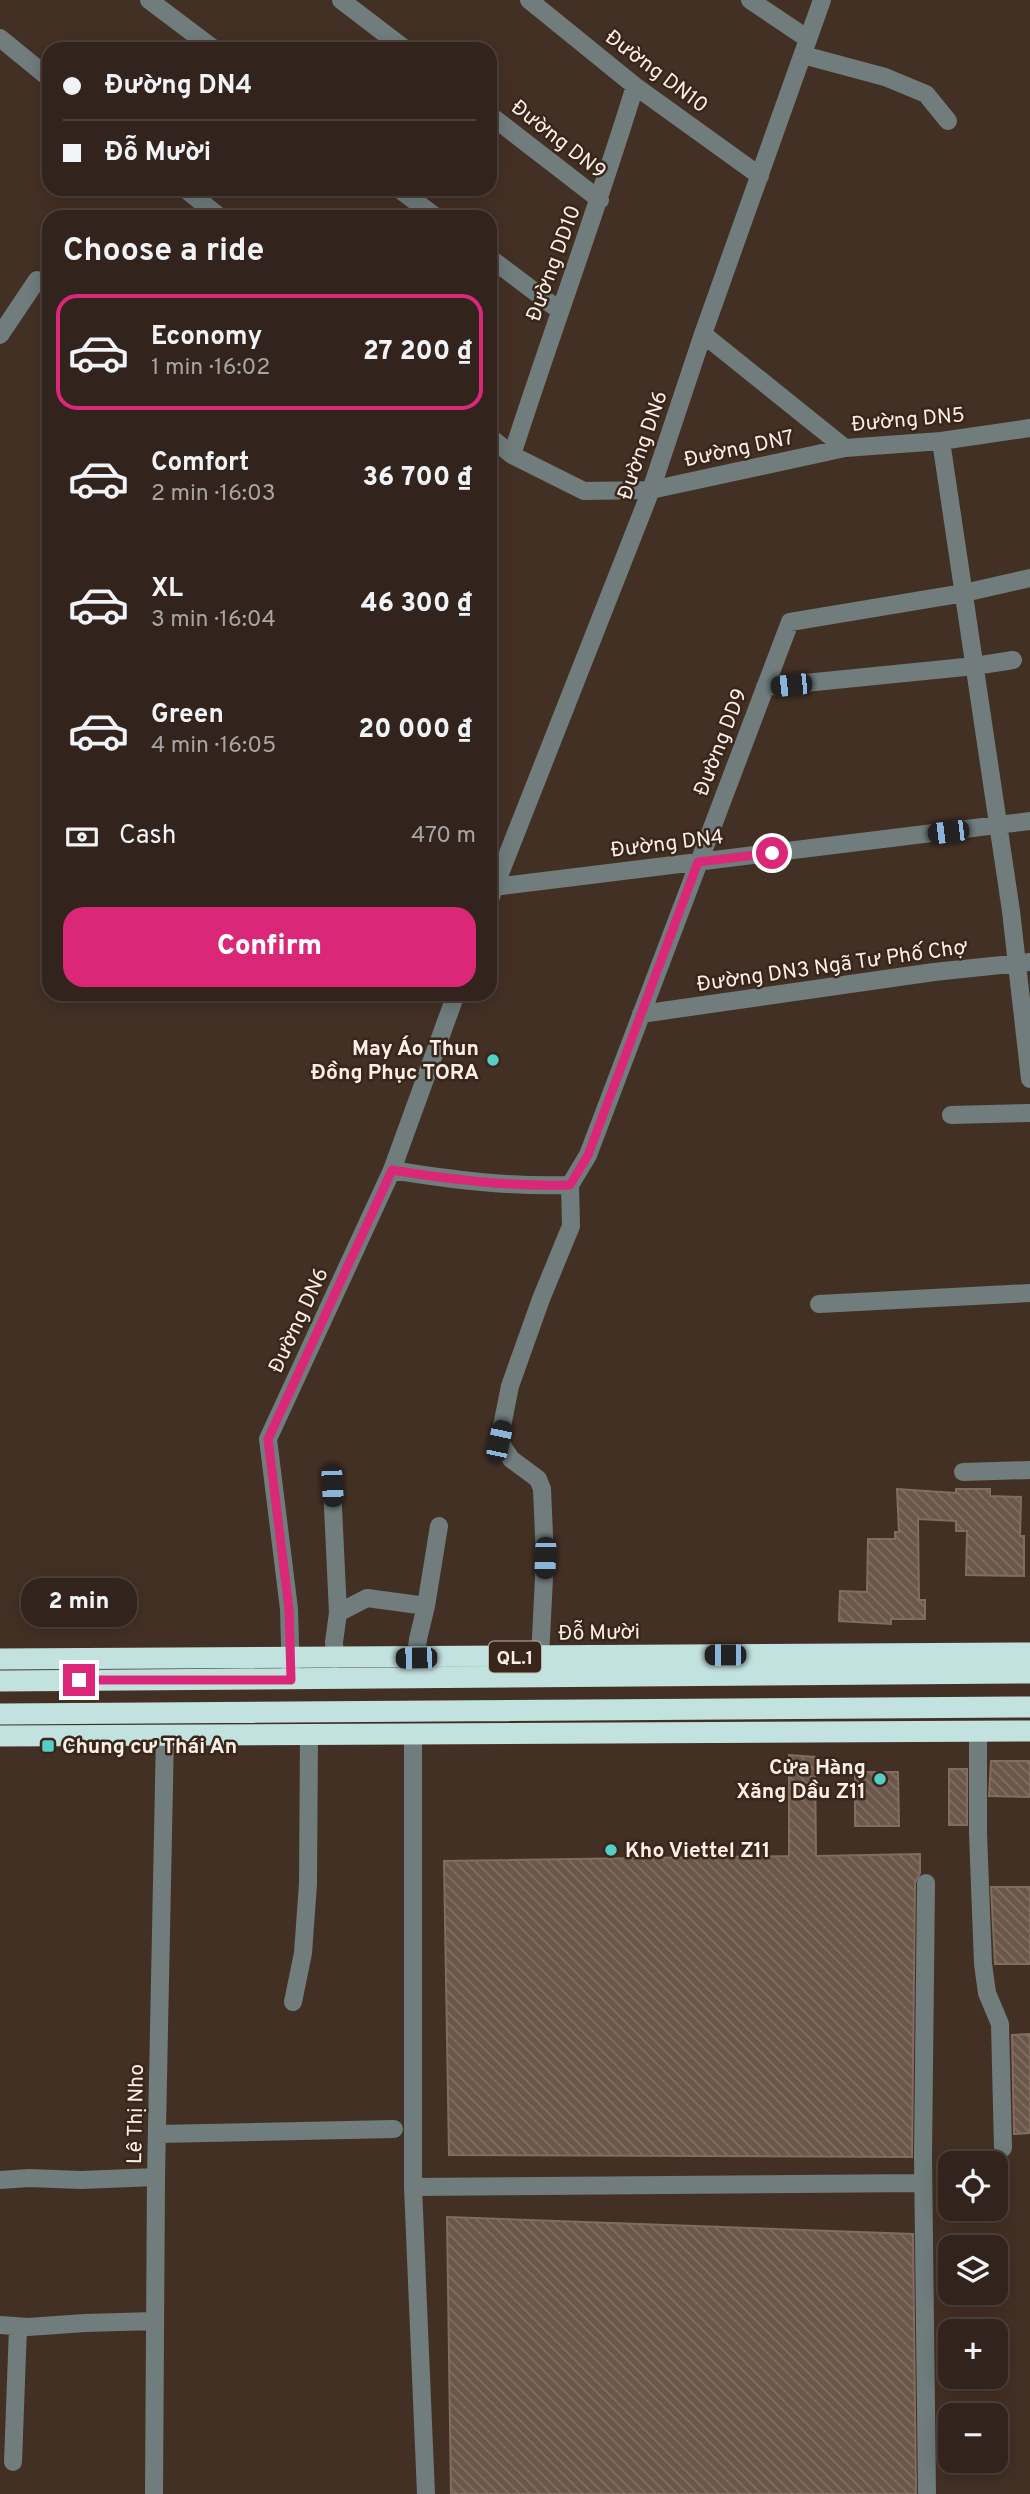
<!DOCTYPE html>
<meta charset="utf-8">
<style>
body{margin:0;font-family:Overpass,sans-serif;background:#3d3029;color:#f1f3f6;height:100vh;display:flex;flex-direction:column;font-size:26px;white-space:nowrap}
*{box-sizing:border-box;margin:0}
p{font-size:23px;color:#a8a4a3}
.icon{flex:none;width:38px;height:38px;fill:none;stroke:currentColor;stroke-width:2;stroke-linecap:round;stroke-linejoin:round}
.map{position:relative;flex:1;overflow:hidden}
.sheet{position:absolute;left:42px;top:210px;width:455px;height:791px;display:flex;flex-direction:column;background:#32241c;border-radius:21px;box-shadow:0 4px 18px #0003,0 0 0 2px #4d413b}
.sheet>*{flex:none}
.hud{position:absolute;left:42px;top:42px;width:455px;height:154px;border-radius:21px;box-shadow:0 4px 18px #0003,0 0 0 2px #4d413b;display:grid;align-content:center;height:154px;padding:0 21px;background:#32241c}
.buttons{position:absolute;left:938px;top:2151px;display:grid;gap:14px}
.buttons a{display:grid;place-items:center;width:70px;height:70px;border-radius:14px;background:#32241c;box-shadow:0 4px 18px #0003,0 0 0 2px #4d413b;font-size:35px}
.end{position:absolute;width:32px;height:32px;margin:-16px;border:9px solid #db2777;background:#fff;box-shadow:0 0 0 4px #fff}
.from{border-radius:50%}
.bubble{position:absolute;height:49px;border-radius:21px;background:#32241c;box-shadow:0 4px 18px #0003,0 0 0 2px #4d413b;font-size:23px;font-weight:800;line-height:49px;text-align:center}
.car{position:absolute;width:21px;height:42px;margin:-21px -10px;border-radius:9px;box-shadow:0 0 5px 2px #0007;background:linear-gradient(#222 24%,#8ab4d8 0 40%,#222 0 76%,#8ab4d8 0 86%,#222 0)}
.hud b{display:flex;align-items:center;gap:24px;height:66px;font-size:26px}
.hud b+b{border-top:2px solid #4d413b}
.hud i{width:18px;height:18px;background:#f1f3f6}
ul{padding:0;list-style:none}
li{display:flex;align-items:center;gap:21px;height:116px;margin:0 14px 10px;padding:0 7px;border:4px solid transparent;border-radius:21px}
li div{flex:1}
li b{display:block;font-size:26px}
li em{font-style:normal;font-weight:800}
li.selected{border-color:#db2777}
li>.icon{width:63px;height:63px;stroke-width:1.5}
h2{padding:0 21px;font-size:32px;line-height:84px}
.pay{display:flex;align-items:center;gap:18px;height:77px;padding:0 21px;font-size:26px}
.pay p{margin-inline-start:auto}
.primary-button{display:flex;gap:14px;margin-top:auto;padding:14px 21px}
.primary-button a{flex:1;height:80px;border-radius:21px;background:#db2777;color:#fff;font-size:28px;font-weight:800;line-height:80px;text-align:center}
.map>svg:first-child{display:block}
.building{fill:url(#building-back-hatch);stroke:#826c5f;stroke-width:2}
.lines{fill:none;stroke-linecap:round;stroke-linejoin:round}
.minor{stroke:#707d7c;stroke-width:18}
.highway{stroke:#c2e2df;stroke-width:21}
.route{stroke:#db2777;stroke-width:9}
.poi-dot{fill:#55cec6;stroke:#38261b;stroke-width:2.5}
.labels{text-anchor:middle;stroke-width:5;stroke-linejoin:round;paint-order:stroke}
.shield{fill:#38261b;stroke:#c1b3aa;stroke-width:2}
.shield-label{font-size:19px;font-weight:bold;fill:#fcefe8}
.street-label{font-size:21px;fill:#fcefe8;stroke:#38261b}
.poi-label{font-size:21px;font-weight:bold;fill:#fcefe8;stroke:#38261b;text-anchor:end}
</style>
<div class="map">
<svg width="1030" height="2494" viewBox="0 0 1030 2494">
<defs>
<pattern id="building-back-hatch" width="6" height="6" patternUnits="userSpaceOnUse" patternTransform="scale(1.75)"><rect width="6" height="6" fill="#6b564a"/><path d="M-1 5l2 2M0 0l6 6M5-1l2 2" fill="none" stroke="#816f64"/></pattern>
</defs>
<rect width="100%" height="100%" fill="#433025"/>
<path class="building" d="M897,1489L956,1493V1489H990V1496L1021,1497L1020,1536H1024V1576L966,1575L967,1531H956V1521L918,1519L919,1600H925V1619H891V1624L839,1621L840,1591L867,1592L868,1539H895V1532H899Z
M789,1755L815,1757L816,1856L920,1854V1873L915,1883L912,2157L449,2155L444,1861L789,1856Z
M991,1761H1030V1797L989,1796Z
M949,1769H967V1825H949Z
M855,1772H898L899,1826H855Z
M991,1887H1030V1964H995Z
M1030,2034V2133L1014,2134L1012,2035Z
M447,2217L913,2234L916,2494H451Z"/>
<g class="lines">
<path class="minor" d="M149,0L214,49
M341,0L405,49
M529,0L635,86L760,176
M750,0L808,39
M0,38L49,78
M803,55L885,77L926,94L948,121
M490,115L600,200
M185,189L220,217
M399,189L436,217
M490,258L559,310
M703,334L845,448
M0,335L37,280
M490,437L512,455L584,491L651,490L845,448L941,441L1030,428
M941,441L1011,911L1030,1079
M512,455C552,331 597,210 635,86
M765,687L975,666L1013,660
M494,887L1030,821
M490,899L651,490L703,334L822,0
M641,1014L934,972L1030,962
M951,1115L1030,1113
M392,1170C453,1180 509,1187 570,1185L571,1226L541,1299L510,1386L499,1441L511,1459L538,1479L542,1489L545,1558L540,1657
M570,1185L588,1155L790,622L964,593L1030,578
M819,1304L1030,1293
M963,1472L1030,1470
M332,1486L338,1613L334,1642L335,1659
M426,1606L439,1526
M338,1613L367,1598L426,1606L418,1639L416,1658
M291,1680L289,1609L268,1439L392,1170L456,994
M978,1731V1833L983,1964L987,1993L1000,2024L1003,2148
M413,1733V2187L426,2494
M926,1883L923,2157L927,2494
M293,2002L303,1953L308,1884L309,1734
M157,2134L394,2129
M0,2180L29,2178L81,2180L156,2177
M413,2187L923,2183
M0,2325L28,2327L85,2323L155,2321
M13,2462L18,2327
M154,2494L156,2177L165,1735"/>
<path class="highway" d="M0,1659L1030,1653
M0,1681L1030,1673
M0,1714L1030,1707
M0,1736L1030,1731"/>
</g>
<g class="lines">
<path class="route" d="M79,1680H291L289,1609L268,1439L392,1170C452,1180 510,1187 570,1185L588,1155L698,862L772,853"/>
</g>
<g class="poi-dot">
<circle cx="493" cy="1060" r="7"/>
<rect x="41" y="1739" width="14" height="14" rx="3.5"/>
<circle cx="880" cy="1779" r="7"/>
<circle cx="611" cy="1850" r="7"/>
</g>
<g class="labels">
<rect class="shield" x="489" y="1641.5" width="52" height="31" rx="5"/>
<g class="shield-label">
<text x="515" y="1664">QL.1</text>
</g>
<g class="street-label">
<text transform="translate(657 71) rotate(37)" y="7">Đường DN10</text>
<text transform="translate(559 139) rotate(38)" y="7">Đường DN9</text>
<text transform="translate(553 263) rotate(-70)" y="7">Đường DD10</text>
<text transform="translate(908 419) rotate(-5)" y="7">Đường DN5</text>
<text transform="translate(642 445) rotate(-71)" y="7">Đường DN6</text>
<text transform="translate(739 448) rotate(-12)" y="7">Đường DN7</text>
<text transform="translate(720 742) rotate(-69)" y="7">Đường DD9</text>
<text transform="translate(667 843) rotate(-7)" y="7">Đường DN4</text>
<text transform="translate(832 965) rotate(-8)" y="7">Đường DN3 Ngã Tư Phố Chợ</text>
<text transform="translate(298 1320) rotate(-65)" y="7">Đường DN6</text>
<text transform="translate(599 1632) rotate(-1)" y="7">Đỗ Mười</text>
<text transform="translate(135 2114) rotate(-89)" y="7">Lê Thị Nho</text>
</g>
<g class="poi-label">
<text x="479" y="1055">May Áo Thun<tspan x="479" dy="24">Đồng Phục TORA</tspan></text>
<text x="62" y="1753" text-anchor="start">Chung cư Thái An</text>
<text x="866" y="1774">Cửa Hàng<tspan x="866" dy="24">Xăng Dầu Z11</tspan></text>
<text x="625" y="1857" text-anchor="start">Kho Viettel Z11</text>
</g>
</g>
</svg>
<div class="buttons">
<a><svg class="icon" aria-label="locate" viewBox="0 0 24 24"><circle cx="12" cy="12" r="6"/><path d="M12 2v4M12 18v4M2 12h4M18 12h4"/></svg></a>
<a><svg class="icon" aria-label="layers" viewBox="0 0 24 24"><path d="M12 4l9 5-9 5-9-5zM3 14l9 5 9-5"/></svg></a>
<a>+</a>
<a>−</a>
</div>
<i class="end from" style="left:772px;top:853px"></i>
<i class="end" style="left:79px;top:1680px"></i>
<div class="bubble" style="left:21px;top:1578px;width:116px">2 min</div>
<i class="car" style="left:791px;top:685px;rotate:264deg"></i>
<i class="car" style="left:948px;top:832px;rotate:263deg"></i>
<i class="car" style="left:499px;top:1441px;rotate:12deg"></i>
<i class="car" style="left:332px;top:1486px;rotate:177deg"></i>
<i class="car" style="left:545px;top:1558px;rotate:182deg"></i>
<i class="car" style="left:725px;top:1655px;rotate:270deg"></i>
<i class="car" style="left:416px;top:1658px;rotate:269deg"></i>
<div class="hud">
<b><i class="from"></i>Đường DN4</b>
<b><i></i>Đỗ Mười</b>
</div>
<section class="sheet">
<h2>Choose a ride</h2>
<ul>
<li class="selected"><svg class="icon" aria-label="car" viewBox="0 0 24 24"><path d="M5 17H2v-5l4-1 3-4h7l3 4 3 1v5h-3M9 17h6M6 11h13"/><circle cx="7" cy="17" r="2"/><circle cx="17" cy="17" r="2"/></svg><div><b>Economy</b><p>1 min · 16:02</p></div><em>27 200 ₫</em></li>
<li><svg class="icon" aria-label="car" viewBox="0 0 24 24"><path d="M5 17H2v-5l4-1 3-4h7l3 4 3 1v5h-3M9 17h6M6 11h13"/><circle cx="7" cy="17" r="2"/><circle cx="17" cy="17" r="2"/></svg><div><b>Comfort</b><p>2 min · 16:03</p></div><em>36 700 ₫</em></li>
<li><svg class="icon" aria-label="car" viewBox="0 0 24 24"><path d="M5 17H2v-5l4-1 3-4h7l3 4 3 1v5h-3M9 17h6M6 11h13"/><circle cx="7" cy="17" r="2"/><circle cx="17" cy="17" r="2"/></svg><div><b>XL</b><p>3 min · 16:04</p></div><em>46 300 ₫</em></li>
<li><svg class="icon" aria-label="car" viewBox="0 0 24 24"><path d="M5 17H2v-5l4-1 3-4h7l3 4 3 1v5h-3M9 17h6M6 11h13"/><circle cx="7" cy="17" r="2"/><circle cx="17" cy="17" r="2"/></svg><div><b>Green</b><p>4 min · 16:05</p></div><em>20 000 ₫</em></li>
</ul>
<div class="pay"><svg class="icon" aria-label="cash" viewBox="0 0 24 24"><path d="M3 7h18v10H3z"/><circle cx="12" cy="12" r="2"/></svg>Cash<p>470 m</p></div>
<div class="primary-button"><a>Confirm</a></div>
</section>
</div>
